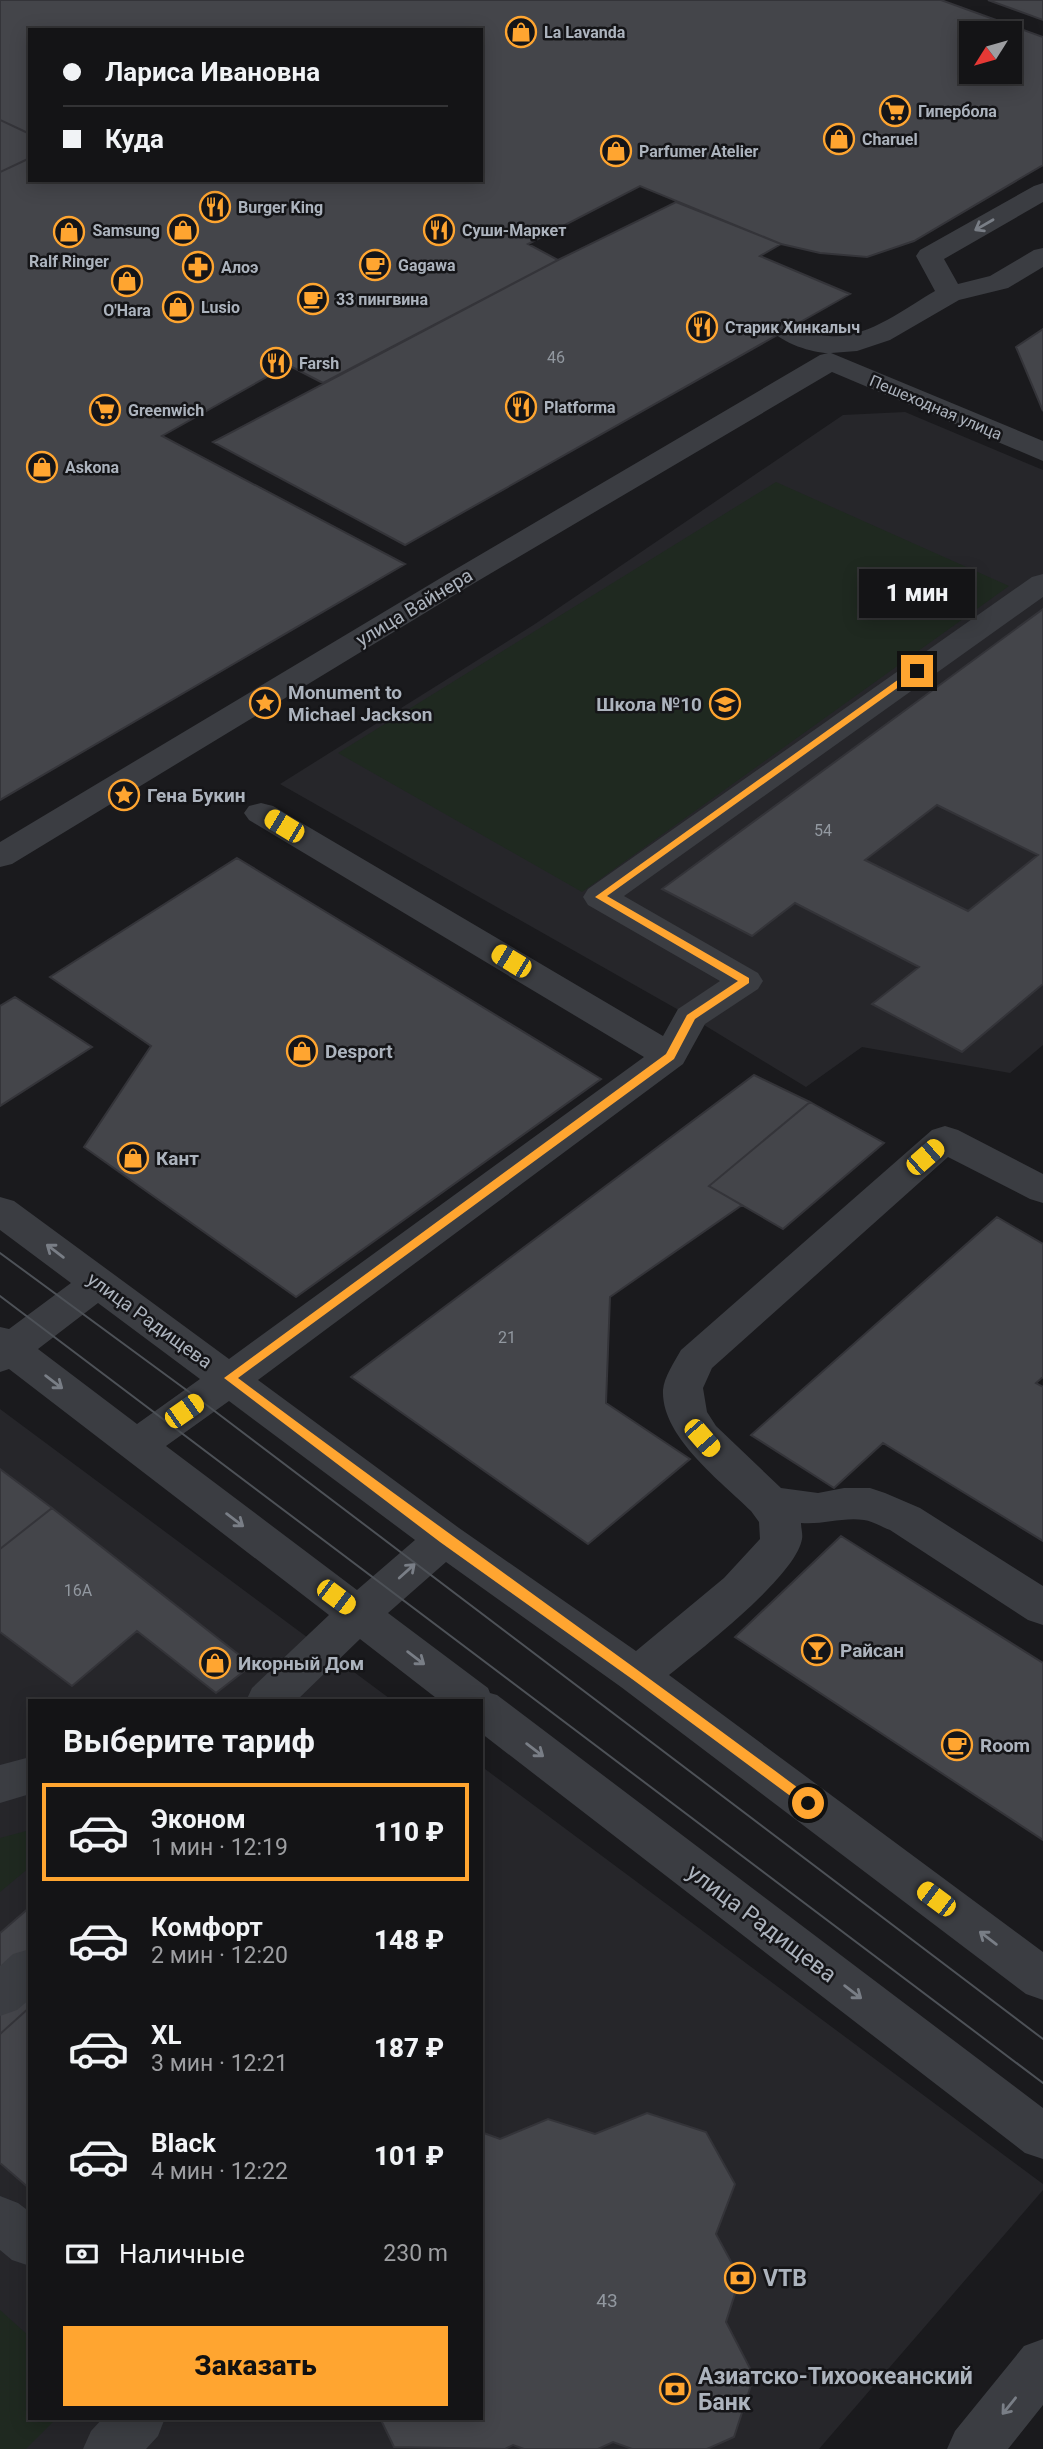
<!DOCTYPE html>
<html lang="ru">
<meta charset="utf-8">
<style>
body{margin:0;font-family:Roboto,sans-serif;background:#212123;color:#f1f3f6;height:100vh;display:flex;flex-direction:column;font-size:26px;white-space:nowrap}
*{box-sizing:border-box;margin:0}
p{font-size:23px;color:#9d9ea1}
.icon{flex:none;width:38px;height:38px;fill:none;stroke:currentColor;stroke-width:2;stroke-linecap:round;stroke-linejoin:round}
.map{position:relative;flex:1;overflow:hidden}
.drawer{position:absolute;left:28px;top:1699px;width:455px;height:721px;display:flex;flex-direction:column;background:#141416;border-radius:0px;box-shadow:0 4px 18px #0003,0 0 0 2px #333335}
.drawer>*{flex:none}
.hud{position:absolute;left:28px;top:28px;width:455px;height:154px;border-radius:0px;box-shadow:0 4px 18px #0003,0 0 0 2px #333335;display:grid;align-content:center;height:154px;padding:0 35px;background:#141416}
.needle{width:46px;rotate:233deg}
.buttons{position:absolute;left:959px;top:21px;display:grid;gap:14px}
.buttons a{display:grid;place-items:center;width:63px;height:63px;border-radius:0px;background:#141416;box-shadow:0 4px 18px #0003,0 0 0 2px #333335;font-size:35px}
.end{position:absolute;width:32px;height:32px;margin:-16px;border:9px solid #ffa530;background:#111;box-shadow:0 0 0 4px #111}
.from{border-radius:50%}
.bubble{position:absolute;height:49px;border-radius:0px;background:#141416;box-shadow:0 4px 18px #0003,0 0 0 2px #333335;font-size:23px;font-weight:800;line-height:49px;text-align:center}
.car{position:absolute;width:21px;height:42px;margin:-21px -10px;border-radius:9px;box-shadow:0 0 5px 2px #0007;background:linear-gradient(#f5c518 24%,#345 0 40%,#f5c518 0 76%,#345 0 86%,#f5c518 0)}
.hud b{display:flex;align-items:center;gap:24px;height:66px;font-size:26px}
.hud b+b{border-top:2px solid #333335}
.hud i{width:18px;height:18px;background:#f1f3f6}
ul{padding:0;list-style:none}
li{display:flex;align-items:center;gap:21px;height:98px;margin:0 14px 10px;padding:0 21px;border:4px solid transparent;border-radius:0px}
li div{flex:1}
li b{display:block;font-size:26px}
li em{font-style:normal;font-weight:800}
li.selected{border-color:#ffa530}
li>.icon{width:63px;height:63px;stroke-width:1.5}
h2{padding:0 35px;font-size:32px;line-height:84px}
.pay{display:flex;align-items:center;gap:18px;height:77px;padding:0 35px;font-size:26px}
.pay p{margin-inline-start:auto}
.action{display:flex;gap:14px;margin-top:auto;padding:14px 35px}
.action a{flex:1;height:80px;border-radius:0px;background:#ffa530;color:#111;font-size:28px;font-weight:800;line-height:80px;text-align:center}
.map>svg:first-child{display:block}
.built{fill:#26262a}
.green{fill:#1f2920}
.building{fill:#44454a;stroke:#343439;stroke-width:2;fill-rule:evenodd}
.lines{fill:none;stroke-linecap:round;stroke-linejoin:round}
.minor{fill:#3b3d42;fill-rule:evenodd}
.tram{stroke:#4d5157;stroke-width:2}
.oneway{stroke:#797e86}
.route{fill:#ffa530}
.labels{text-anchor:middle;stroke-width:5;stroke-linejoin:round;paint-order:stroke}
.far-poi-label{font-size:16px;font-weight:bold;fill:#acb3bd;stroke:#151518;text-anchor:start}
.number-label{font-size:16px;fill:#9298a0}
.far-street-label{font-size:16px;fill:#acb3bd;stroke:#151518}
.street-label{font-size:19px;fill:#acb3bd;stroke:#151518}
.poi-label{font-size:19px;font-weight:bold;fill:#acb3bd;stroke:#151518;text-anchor:start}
.near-number-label{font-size:19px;fill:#9298a0}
.near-street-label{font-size:23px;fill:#acb3bd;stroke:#151518}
.near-poi-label{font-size:23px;font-weight:bold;fill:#acb3bd;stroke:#151518;text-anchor:start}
</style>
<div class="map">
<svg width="1043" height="2449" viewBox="0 0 1043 2449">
<rect width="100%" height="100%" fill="#1a1a1d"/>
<path class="built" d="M905,412L1043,470V1045L1010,1073L862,1047L806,1087L691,1017L280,784L535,624L843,415Z
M0,1409L393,1701H30V2418H481V1766L1043,2184V2190L819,2449H0Z"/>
<path class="green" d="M776,482L1009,586L582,892L338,753Z
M30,1830V1867L0,1892V1838Z
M0,2310L30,2337V2418L56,2419L26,2449H0Z"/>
<path class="building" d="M0,0H941L1043,37V165L914,241L867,257L820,253L781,244L640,186L528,244L558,260L323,383L288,365L162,436L405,564L0,800V172L30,158V180H481V30H30V134L0,120ZM971,33H1010V72H971Z
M988,0H1043V20Z
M0,120L30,134V158L0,172Z
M676,202L781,244L760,256L850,294L405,545L213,442L558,260Z
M1043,329V411L1016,347Z
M1043,609V984L962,1052L872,1004L919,967L795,903L752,936L662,889ZM937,805L1038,855L968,911L865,860Z
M237,858L601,1079L296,1297L84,1147L151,1046L50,977Z
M15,997L92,1047L0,1106V1006Z
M754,1075L810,1102L709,1186L742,1205L610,1297L606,1403L690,1459L588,1544L351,1377Z
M810,1102L884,1143L783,1229L709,1186Z
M997,1217L1043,1244V1377L1036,1383L1043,1387V1541L883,1443L834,1488L751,1435Z
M0,1469L52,1508L0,1549Z
M52,1508L252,1665L216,1693L137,1631L72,1686L0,1632V1549Z
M841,1536L1043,1663V1840L735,1637Z
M30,1907V2007L0,2034V1933Z
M30,2007V2189L0,2163V2034Z
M647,2113L706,2132L735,2184L716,2234L740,2278L726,2322L754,2376L734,2437L707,2449H632L613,2442L598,2449H524L513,2445L505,2449L394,2447L380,2418H481V2132L500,2139L548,2119L595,2134Z"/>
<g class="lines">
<path class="minor" d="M1043,183V202L944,259L958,284L990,276L1034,250L1043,248V267L1008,288L959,300L890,340L857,351L831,353L1043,441V461L832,372L466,588L12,864L0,867V842L444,576L820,355L828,353C813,353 781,343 772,330L776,324C797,319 810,335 829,336C867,339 904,309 935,291L916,256L920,250L1034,186Z
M1043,574V597L624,896L758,973L763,981L758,989L705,1024L683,1064L258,1380L459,1528L636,1651L724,1578L760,1539L759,1522L751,1511C721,1481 661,1437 663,1390C664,1377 675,1361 681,1350L932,1130L945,1126L958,1130L1043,1174V1203L1030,1199L948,1157L712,1368L703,1388L707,1412L716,1426L781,1488L818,1493L844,1488H870L885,1493L920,1508L1043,1586V1625L1028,1620L890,1530C882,1527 872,1521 864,1520C842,1517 822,1525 801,1523C801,1528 803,1534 802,1539C796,1576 700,1650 669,1675L1043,1952V2000L1026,1994L621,1687L446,1562L388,1613L488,1688L490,1693L497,1695L1043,2108V2159L1025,2153L481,1733V1701H440L360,1639L296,1701H246L252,1688L329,1615L9,1369L0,1372V1327L9,1329L71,1283L0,1230V1197L14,1201L229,1359L644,1057L249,820L244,813L249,806L261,803L273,806L663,1036L678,1009L720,981L588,905L583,897L588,889L1032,577ZM98,1303L200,1379L137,1424L38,1349ZM229,1401L415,1540L357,1590L166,1446Z
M30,1757V1794L0,1803V1765Z
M30,1949V1999L17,2010L0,2016V1966L13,1954Z
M0,2196L18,2203L30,2212V2266L12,2260L0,2250Z
M1043,2339V2405L1008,2449H947L955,2431L1024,2346Z
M103,2418H165L158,2436L146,2449H83L91,2431Z"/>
<path class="tram" d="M0,1253L200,1400L1043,2039
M0,1296L1043,2083"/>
</g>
<defs><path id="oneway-shaft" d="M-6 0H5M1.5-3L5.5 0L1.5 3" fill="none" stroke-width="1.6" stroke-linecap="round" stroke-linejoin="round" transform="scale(1.75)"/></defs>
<g class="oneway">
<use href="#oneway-shaft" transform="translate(984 225) rotate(150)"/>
<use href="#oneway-shaft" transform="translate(55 1251) rotate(-143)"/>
<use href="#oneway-shaft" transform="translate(54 1382) rotate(37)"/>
<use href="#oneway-shaft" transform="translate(235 1520) rotate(37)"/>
<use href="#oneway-shaft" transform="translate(407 1571) rotate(-42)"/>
<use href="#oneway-shaft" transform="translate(416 1658) rotate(37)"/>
<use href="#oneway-shaft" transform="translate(535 1750) rotate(37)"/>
<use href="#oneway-shaft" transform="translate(988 1938) rotate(-143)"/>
<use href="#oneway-shaft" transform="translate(853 1992) rotate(37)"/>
<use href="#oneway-shaft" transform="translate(1009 2406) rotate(129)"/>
</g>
<path class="route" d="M913,669L921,671L607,896L749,978V983L695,1019L674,1059L238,1378C428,1520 622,1657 813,1799L815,1803L808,1809L632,1679L440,1542L224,1378L666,1054L687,1015L738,981L595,897Z"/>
<defs>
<g id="shop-ring" transform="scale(1.575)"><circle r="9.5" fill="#151518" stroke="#ffa530" stroke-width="1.5"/><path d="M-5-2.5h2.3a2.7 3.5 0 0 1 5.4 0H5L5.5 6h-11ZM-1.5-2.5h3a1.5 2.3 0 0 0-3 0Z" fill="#ffa530"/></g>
<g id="supermarket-ring" transform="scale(1.575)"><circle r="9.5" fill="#151518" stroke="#ffa530" stroke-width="1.5"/><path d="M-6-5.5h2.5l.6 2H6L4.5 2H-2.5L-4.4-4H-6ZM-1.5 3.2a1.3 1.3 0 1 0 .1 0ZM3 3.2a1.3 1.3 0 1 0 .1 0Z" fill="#ffa530"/></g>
<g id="restaurant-ring" transform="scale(1.575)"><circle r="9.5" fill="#151518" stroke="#ffa530" stroke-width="1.5"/><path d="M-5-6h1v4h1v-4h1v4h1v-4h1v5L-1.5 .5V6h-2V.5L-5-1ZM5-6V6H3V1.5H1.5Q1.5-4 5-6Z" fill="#ffa530"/></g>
<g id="cafe-ring" transform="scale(1.575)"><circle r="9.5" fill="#151518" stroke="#ffa530" stroke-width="1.5"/><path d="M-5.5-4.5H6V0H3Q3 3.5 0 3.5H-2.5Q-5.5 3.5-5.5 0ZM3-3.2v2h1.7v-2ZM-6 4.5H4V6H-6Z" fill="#ffa530"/></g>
<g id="pharmacy-ring" transform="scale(1.575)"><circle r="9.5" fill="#151518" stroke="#ffa530" stroke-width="1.5"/><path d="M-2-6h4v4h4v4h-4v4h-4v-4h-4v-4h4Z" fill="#ffa530"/></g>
<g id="sight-ring" transform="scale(1.575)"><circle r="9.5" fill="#151518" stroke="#ffa530" stroke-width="1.5"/><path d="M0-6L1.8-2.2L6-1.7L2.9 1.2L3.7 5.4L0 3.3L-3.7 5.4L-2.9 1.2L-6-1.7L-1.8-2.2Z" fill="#ffa530"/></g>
<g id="school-ring" transform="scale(1.575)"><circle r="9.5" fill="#151518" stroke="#ffa530" stroke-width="1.5"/><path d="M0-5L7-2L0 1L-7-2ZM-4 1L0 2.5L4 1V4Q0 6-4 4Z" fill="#ffa530"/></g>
<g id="bar-ring" transform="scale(1.575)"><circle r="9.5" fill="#151518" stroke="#ffa530" stroke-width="1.5"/><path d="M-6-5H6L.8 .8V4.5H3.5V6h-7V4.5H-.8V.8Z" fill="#ffa530"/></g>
<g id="bank-ring" transform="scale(1.575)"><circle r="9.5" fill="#151518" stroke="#ffa530" stroke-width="1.5"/><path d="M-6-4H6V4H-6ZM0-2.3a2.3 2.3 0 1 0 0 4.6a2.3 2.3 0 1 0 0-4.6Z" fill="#ffa530"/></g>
</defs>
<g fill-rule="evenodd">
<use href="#shop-ring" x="521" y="32"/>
<use href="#supermarket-ring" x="895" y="111"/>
<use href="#shop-ring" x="839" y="139"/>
<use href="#shop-ring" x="616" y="151"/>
<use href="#restaurant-ring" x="215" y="207"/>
<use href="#shop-ring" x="183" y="230"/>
<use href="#restaurant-ring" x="439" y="230"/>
<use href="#shop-ring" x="69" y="232"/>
<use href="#cafe-ring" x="375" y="265"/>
<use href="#pharmacy-ring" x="198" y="267"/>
<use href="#shop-ring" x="127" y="281"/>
<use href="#cafe-ring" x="313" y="299"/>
<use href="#shop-ring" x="178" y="307"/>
<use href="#restaurant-ring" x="702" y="327"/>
<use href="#restaurant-ring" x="276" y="363"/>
<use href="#restaurant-ring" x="521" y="407"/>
<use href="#supermarket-ring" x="105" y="410"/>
<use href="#shop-ring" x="42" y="467"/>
<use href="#sight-ring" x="265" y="703"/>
<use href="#school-ring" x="725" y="704"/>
<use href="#sight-ring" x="124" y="795"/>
<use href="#shop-ring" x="302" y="1051"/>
<use href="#shop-ring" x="133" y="1158"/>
<use href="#bar-ring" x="817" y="1650"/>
<use href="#shop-ring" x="215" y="1663"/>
<use href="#cafe-ring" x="957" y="1745"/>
<use href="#bank-ring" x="740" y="2278"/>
<use href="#bank-ring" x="675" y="2389"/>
</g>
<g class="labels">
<g class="far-poi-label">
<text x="544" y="38">La Lavanda</text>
<text x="918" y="117">Гипербола</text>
<text x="862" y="145">Charuel</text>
<text x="639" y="157">Parfumer Atelier</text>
<text x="238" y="213">Burger King</text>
<text x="160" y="236" text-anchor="end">Samsung</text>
<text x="462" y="236">Суши-Маркет</text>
<text x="69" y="267" text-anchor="middle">Ralf Ringer</text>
<text x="398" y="271">Gagawa</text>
<text x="221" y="273">Алоэ</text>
<text x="336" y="305">33 пингвина</text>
<text x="201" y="313">Lusio</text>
<text x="127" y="316" text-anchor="middle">O'Hara</text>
<text x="725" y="333">Старик Хинкалыч</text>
<text x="299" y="369">Farsh</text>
<text x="544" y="413">Platforma</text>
<text x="128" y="416">Greenwich</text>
<text x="65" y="473">Askona</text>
</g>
<g class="number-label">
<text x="556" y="363">46</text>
<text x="823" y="836">54</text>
<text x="507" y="1343">21</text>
<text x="78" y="1596">16А</text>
</g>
<g class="far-street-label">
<text transform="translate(936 407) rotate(23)" y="6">Пешеходная улица</text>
</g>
<g class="street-label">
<text transform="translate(414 607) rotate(-31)" y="7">улица Вайнера</text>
<text transform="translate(150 1320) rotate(36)" y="7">улица Радищева</text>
</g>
<g class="poi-label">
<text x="288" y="699">Monument to<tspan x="288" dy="22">Michael Jackson</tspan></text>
<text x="702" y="711" text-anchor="end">Школа №10</text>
<text x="147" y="802">Гена Букин</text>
<text x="325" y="1058">Desport</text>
<text x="156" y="1165">Кант</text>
<text x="840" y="1657">Райсан</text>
<text x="238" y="1670">Икорный Дом</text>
<text x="980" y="1752">Room</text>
</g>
<g class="near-number-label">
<text x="607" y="2307">43</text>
</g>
<g class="near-street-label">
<text transform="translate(762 1923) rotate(37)" y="8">улица Радищева</text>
</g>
<g class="near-poi-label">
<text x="763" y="2286">VTB</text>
<text x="698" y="2384">Азиатско-Тихоокеанский<tspan x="698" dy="26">Банк</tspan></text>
</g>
</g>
</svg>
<div class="buttons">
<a><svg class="needle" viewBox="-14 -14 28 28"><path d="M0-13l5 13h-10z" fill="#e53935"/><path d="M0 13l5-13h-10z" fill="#9d9ea1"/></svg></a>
</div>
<i class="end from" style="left:808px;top:1803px"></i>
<i class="end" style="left:917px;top:671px"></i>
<div class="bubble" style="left:859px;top:569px;width:116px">1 мин</div>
<i class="car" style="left:284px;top:826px;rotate:301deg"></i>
<i class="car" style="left:511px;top:961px;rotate:301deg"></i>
<i class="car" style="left:925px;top:1157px;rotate:49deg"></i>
<i class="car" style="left:184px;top:1411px;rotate:55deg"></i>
<i class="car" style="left:702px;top:1438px;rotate:139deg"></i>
<i class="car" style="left:336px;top:1597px;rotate:127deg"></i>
<i class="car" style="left:936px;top:1899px;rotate:307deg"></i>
<div class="hud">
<b><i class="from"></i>Лариса Ивановна</b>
<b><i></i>Куда</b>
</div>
<section class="drawer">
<h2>Выберите тариф</h2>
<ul>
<li class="selected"><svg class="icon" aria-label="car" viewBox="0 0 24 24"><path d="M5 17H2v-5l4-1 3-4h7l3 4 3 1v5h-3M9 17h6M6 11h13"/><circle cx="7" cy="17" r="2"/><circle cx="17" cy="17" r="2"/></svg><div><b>Эконом</b><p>1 мин · 12:19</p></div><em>110 ₽</em></li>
<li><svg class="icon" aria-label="car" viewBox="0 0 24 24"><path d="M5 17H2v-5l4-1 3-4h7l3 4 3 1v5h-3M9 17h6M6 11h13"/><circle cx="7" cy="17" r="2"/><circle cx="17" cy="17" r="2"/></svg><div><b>Комфорт</b><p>2 мин · 12:20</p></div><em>148 ₽</em></li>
<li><svg class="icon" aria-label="car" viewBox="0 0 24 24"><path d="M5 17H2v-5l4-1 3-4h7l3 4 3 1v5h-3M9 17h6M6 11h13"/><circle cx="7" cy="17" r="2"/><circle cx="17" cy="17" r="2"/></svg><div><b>XL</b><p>3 мин · 12:21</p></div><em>187 ₽</em></li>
<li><svg class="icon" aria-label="car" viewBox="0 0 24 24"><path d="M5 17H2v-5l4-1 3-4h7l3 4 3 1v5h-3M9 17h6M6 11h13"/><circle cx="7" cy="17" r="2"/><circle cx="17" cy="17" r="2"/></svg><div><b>Black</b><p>4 мин · 12:22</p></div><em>101 ₽</em></li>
</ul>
<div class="pay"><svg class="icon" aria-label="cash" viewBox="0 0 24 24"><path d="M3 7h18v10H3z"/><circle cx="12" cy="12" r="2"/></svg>Наличные<p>230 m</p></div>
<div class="action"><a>Заказать</a></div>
</section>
</div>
